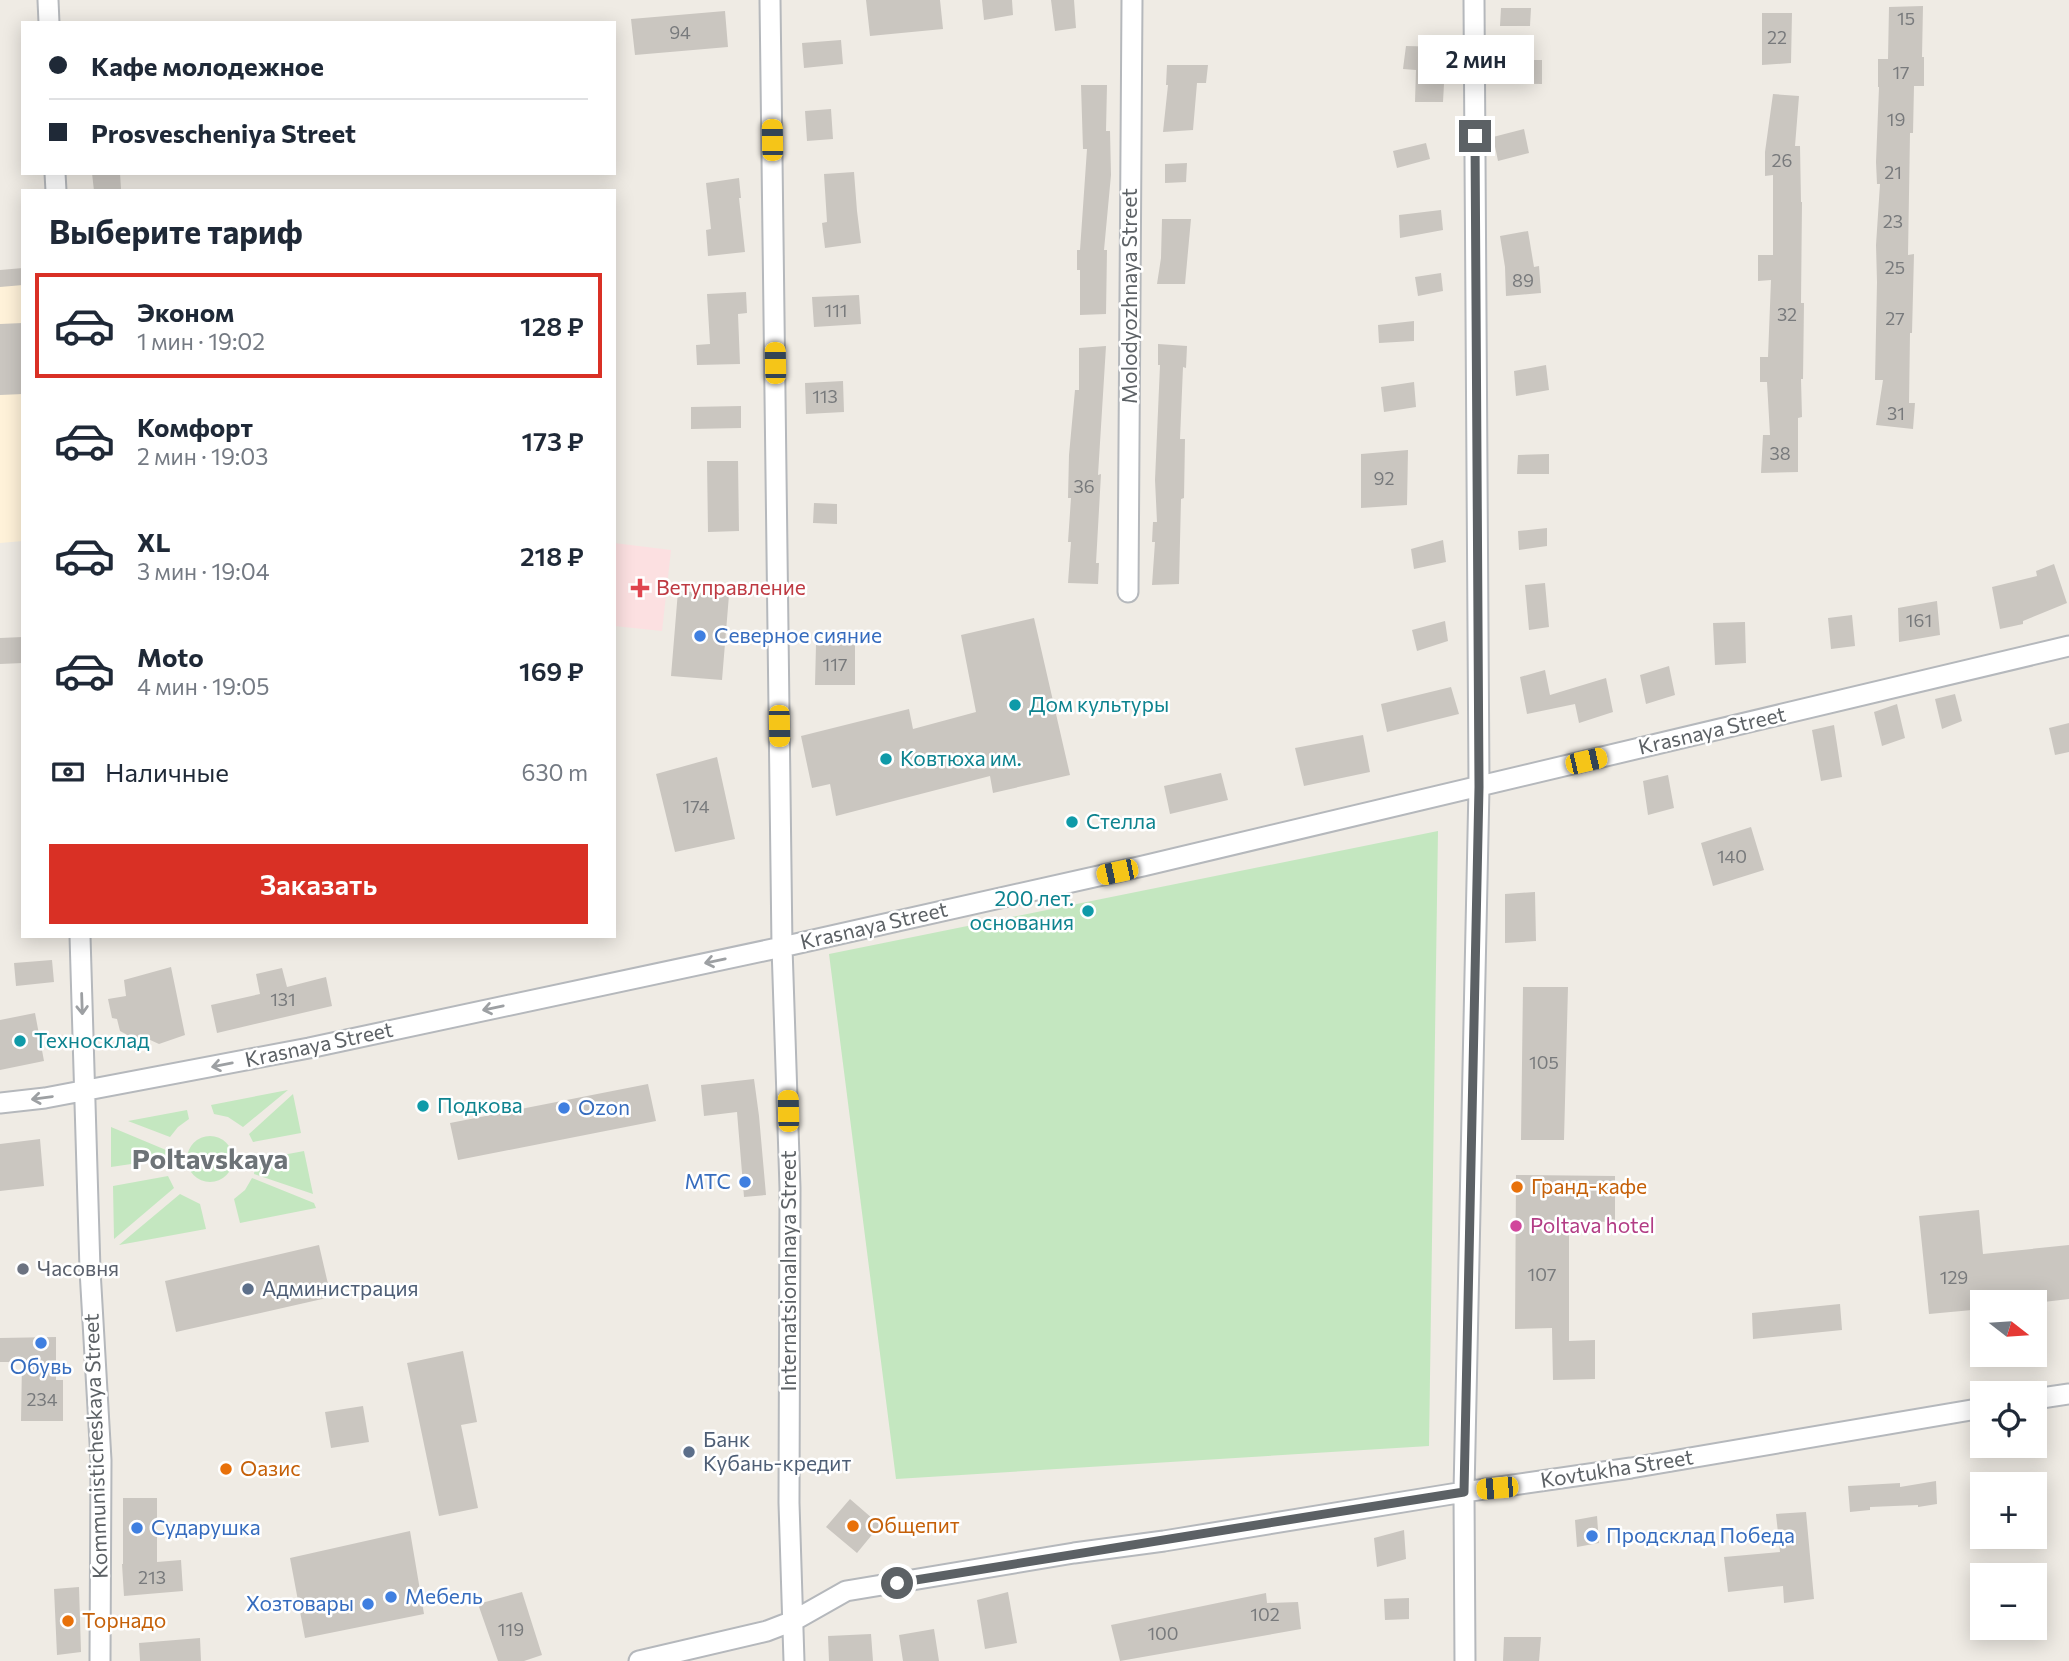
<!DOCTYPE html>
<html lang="ru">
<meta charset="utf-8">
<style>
body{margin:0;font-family:Commissioner,sans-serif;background:#f2f2f3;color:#1f2937;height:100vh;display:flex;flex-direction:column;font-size:26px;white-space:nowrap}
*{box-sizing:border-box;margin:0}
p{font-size:23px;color:#747a83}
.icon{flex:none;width:38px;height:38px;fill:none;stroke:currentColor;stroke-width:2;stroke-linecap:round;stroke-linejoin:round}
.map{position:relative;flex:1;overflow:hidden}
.side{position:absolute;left:21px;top:189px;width:595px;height:749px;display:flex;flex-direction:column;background:#fff;border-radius:0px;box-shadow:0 4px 18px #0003}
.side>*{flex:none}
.hud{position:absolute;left:21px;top:21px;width:595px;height:154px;border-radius:0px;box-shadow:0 4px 18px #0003;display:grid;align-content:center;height:154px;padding:0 28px;background:#fff}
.needle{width:46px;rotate:107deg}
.controls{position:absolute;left:1970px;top:1290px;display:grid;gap:14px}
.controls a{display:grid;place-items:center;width:77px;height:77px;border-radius:0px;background:#fff;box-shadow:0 4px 18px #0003;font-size:35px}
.end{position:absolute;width:32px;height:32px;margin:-16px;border:9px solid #5c6165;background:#fff;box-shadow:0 0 0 4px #fff}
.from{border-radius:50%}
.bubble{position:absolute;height:49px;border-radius:0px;background:#fff;box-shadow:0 4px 18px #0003;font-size:23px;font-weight:600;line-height:49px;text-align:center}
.car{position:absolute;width:21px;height:42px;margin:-21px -10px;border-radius:9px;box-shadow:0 0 5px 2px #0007;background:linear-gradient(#f5c518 24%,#345 0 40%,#f5c518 0 76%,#345 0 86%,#f5c518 0)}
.hud b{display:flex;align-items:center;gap:24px;height:66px;font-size:26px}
.hud b+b{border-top:2px solid #e0e1e3}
.hud i{width:18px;height:18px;background:#1f2937}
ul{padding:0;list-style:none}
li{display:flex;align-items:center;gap:21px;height:105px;margin:0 14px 10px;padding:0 14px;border:4px solid transparent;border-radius:0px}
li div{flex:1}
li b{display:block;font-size:26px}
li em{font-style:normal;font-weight:600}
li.active{border-color:#d93025}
li>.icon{width:63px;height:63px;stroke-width:1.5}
h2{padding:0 28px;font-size:32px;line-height:84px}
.pay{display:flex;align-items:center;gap:18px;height:77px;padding:0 28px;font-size:26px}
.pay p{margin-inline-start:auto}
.action{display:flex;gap:14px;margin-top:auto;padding:14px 28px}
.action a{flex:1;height:80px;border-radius:0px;background:#d93025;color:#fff;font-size:28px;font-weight:600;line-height:80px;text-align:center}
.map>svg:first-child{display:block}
.commercial{fill:#fff2d9}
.medical{fill:#fce0e1}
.green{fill:#c4e7c0}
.building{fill:#cac6c0}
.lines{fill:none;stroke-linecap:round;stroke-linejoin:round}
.street-casing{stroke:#b5b8bc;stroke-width:23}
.street{stroke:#fff;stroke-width:19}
.oneway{stroke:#9da0a3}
.route{stroke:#5c6165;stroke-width:9}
.health-dot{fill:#e0444e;stroke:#fff;stroke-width:2.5}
.shop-dot{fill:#3f7fe0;stroke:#fff;stroke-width:2.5}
.culture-dot{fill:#0f9aa8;stroke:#fff;stroke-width:2.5}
.food-dot{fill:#e8710a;stroke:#fff;stroke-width:2.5}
.hotel-dot{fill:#d1479c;stroke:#fff;stroke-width:2.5}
.worship-dot{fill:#6b7280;stroke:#fff;stroke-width:2.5}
.service-dot{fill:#5c6f8a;stroke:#fff;stroke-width:2.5}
.labels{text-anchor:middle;stroke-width:5;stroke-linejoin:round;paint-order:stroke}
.number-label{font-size:18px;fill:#787a7c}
.street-label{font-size:21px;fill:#5c6165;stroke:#fff}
.health-label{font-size:21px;fill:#be3a42;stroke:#fff;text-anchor:start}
.shop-label{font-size:21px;fill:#366cbe;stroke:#fff;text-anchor:start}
.culture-label{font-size:21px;fill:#0d838f;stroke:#fff;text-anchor:start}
.food-label{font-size:21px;fill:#c56008;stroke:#fff;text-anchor:start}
.hotel-label{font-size:21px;fill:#b23c85;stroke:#fff;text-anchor:start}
.worship-label{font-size:21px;fill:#5b616d;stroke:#fff;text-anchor:start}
.service-label{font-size:21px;fill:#4e5e75;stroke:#fff;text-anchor:start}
.district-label{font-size:28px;font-weight:bold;fill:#6d7377;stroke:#fff}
</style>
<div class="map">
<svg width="2069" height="1661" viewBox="0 0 2069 1661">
<rect width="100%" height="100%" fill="#efebe4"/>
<path class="commercial" d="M23,273V541L0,543V274Z"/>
<path class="medical" d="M614,543L671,550L662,631L614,626Z"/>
<path class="green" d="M1438,831L1429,1446L896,1479L829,954Z
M288,1090L243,1127L228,1117L214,1114L211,1105Z
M293,1094L301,1133L253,1142L249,1134Z
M187,1110L189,1119L178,1127L170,1137L128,1121Z
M111,1127L166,1150L165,1159L111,1167Z
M187 1159a23 23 0 1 1 46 0a23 23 0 1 1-46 0Z
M304,1151L313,1194L254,1174L256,1160Z
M168,1176L174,1188L114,1239L113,1186Z
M252,1178L314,1203L316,1208L240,1223L234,1199L245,1190Z
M180,1194L200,1204L206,1229L119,1245Z"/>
<path class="building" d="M866,0H940L943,29L870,36Z
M982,0H1012L1013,15L984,20Z
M1051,0H1074L1076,28L1055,31Z
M1923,6L1922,57H1924V86H1914L1913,133H1910L1908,255L1914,254L1912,333H1910L1909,403H1915L1913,429L1876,425L1883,380H1875L1877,282L1876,245L1880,184H1877L1876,162L1879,87H1878V59H1888L1889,7Z
M1501,8H1531L1530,26H1500Z
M725,11L728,47L635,55L631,19Z
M1762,13H1792L1791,63L1762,65Z
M841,40L843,64L804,68L802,43Z
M1406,46L1446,47L1443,102H1415L1416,70L1403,69Z
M1492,60H1542V84L1492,83Z
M1167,65H1208L1206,83H1197L1193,130L1163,132L1168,85H1166Z
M1081,85H1107L1106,131H1110L1111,175L1104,250H1107L1106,314L1080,315V270H1077V250H1080L1087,149H1083Z
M1773,94L1799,96L1795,146H1800L1801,202H1802L1801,303H1804L1803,379H1801L1802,417L1798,418V472L1761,473L1763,435H1770L1767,382H1760V357H1768L1771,280L1758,281V255H1773V175L1765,176V152Z
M831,109L833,139L807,141L805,111Z
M1524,129L1529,153L1498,161L1493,137Z
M1426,143L1430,159L1397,168L1393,151Z
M1187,163L1186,182L1165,183V164Z
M854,172L857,211L861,243L825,248L822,223L827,222L824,174Z
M92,173H120L121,189L94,191Z
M739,178L741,198H739L745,252L708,256L706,230L711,229L706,183Z
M1441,210L1443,230L1400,238L1399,215Z
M1162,219H1191L1185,284H1157L1161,258Z
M1528,231L1534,267L1539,266L1541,293L1506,296L1505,267L1500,236Z
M23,268V285L0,287V270Z
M1441,273L1443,291L1418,296L1415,277Z
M746,292L747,313L738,314L740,364L697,365L696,345L710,344L707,294Z
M859,295L861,324L814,327L812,297Z
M1414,321V341L1379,343L1378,325Z
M23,323V394L0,395V324Z
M1158,344L1187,346L1186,368L1183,367L1180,439H1185L1184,498L1181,499L1179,584L1152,585L1155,542H1152L1153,522H1157L1155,480L1160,365H1158Z
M1106,346L1098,475L1101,474L1096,563H1099L1098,584L1068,583L1071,542H1068L1071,498H1068L1069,455L1075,390H1079V348Z
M1546,365L1549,390L1516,396L1514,371Z
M843,381L844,412L806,414L805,383Z
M1414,382L1416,407L1384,412L1381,387Z
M741,406V428L691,429V407Z
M1408,450L1407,505L1361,508V454Z
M1549,454V474H1517L1518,455Z
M707,461H738L739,531L708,532Z
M814,503L837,504V524L813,523Z
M1547,528V546L1519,550L1518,531Z
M1443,540L1446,562L1414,569L1411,549Z
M2054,564L2067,603L2023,621V624L2000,629L1992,587L2037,576L2036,571Z
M1545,583L1549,627L1529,630L1525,585Z
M678,591L729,595L722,680L671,676Z
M1937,601L1940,635L1899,642L1898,608Z
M1852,615L1855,646L1831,649L1828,618Z
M1034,618L1070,775L993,793L990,776L836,816L830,784L812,788L801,736L909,709L913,729L976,712L961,635Z
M1445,621L1448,641L1417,651L1412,630Z
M1745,622L1746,663L1715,665L1713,623Z
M23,637V663L0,664V638Z
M855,644V685H815L816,645Z
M1669,666L1675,695L1646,704L1640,675Z
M1545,670L1550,695L1606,678L1613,712L1579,723L1575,704L1527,714L1520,677Z
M1451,687L1459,714L1387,732L1381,704Z
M1955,694L1962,721L1942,729L1935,699Z
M1897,704L1905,738L1882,746L1874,712Z
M2069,723V752L2055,755L2049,728Z
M1834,725L1842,777L1821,781L1812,730Z
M1363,735L1370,772L1304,786L1295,748Z
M717,757L735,839L675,852L656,774Z
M1221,773L1228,800L1170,814L1164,786Z
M1668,775L1674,808L1648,815L1643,781Z
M1751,827L1764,870L1713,886L1701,843Z
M1535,892L1536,941L1505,943V894Z
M52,960L54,982L16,986L14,963Z
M171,967L185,1035L159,1044L148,1039L144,1044L120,1031L117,1019L112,1018L108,999L126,996L124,980Z
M282,968L287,987L326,977L332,1006L217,1033L211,1005L260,994L256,974Z
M1523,987H1568L1564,1140H1521Z
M35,1013L44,1061L0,1070V1020Z
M754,1079L759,1116L766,1195L744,1197L737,1112L704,1116L701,1085Z
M648,1084L656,1121L458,1160L450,1123Z
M40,1139L44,1186L0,1191V1144Z
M1516,1175L1615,1176V1222L1569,1221V1341L1595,1340V1379L1553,1380L1552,1328L1515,1329Z
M1979,1210L1983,1254L2069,1245V1299L2035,1303L1983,1302V1309L1929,1314L1919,1216Z
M319,1245L331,1297L176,1332L165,1281Z
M1840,1304L1842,1330L1753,1339L1752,1313Z
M56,1337V1380H63V1421H21L22,1362H0V1338Z
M463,1351L477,1422L461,1425L478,1508L439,1516L407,1363Z
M363,1406L369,1442L331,1448L325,1412Z
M1936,1481L1937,1504L1918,1507V1505L1870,1507V1510L1850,1512L1848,1486L1900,1483V1487Z
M123,1498H157V1562L181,1560L183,1591L124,1596L122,1564H123Z
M850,1499L880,1525L857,1553L826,1527Z
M1806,1512L1814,1599L1784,1603L1783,1586L1728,1592L1724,1557L1780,1552L1776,1514Z
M1597,1516L1599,1543L1577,1547L1575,1520Z
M1404,1530L1406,1559L1377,1567L1374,1538Z
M410,1531L424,1614L305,1638L290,1558Z
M79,1587L81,1652L57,1655L54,1589Z
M522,1592L542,1655L524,1661H498L478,1604Z
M1008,1592L1017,1643L985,1649L977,1600Z
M1266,1593L1267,1603L1298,1602L1301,1629L1120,1661L1111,1625Z
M1409,1598V1619L1385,1620L1384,1599Z
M934,1629L939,1661H903L899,1635Z
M871,1634L873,1661H829L828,1636Z
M1504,1637H1541L1539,1661H1503Z
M200,1638L201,1661H140L139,1643Z"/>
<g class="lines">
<g class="street-casing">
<path id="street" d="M48,0L49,23
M770,0L782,947L790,1188L789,1503L794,1661
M55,173L56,191
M1128,592L1132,0
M80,936L90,1270L101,1460L100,1661
M0,1103L45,1098L309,1048L782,947L1143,866L2069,646
M2035,1399L2069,1394
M639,1661L767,1631L793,1621L846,1591L1074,1553L1164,1541L1464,1492L1631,1468L1983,1408
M1465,1661L1464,1492L1479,787L1474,0"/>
</g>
<use href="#street" class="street"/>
</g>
<defs><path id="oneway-shaft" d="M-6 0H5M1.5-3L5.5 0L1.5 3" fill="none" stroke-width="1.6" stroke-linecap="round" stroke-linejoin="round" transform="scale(1.75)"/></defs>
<g class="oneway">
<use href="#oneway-shaft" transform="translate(715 961) rotate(168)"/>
<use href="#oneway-shaft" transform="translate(82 1004) rotate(88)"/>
<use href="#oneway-shaft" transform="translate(493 1008) rotate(168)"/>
<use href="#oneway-shaft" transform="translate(222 1065) rotate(169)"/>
<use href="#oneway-shaft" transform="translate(42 1098) rotate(172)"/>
</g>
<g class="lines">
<path class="route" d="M897,1583C1086,1551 1275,1522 1464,1492L1479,787L1475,136"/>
</g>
<path class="health-dot" d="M636.5 577.5h7v7h7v7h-7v7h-7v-7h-7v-7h7z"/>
<g class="shop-dot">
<circle cx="700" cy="636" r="7"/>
<circle cx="564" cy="1108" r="7"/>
<circle cx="745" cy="1182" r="7"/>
<circle cx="41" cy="1343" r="7"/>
<circle cx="137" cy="1528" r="7"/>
<circle cx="1592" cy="1536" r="7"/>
<circle cx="391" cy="1597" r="7"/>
<circle cx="368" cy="1604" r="7"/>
</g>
<g class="culture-dot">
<circle cx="1015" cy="705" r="7"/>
<circle cx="886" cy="759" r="7"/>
<circle cx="1072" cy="822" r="7"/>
<circle cx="1088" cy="911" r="7"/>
<circle cx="20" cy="1041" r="7"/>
<circle cx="423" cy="1106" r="7"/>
</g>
<g class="food-dot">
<circle cx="1517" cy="1187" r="7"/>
<circle cx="226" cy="1469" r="7"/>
<circle cx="853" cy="1526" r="7"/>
<circle cx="68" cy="1621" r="7"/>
</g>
<circle class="hotel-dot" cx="1516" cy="1226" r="7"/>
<circle class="worship-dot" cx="23" cy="1269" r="7"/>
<g class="service-dot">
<circle cx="248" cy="1289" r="7"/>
<circle cx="689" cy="1452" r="7"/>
</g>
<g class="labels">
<g class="number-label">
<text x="1906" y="25">15</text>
<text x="680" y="39">94</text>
<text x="1777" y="44">22</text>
<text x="1901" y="79">17</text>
<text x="1896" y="126">19</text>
<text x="1782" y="167">26</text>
<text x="1893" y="179">21</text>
<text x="1893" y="228">23</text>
<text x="1895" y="274">25</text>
<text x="1523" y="287">89</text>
<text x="836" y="317">111</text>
<text x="1787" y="321">32</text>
<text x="1895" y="325">27</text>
<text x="825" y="403">113</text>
<text x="1896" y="420">31</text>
<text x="1780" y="460">38</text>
<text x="1384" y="485">92</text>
<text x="1084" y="493">36</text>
<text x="1919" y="627">161</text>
<text x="835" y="671">117</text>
<text x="696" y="813">174</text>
<text x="1732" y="863">140</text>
<text x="283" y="1006">131</text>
<text x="1544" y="1069">105</text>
<text x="1542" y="1281">107</text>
<text x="1954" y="1284">129</text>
<text x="42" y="1406">234</text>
<text x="152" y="1584">213</text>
<text x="1265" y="1621">102</text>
<text x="511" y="1636">119</text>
<text x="1163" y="1640">100</text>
</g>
<g class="street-label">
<text transform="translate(1130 296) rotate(-90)" y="7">Molodyozhnaya Street</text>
<text transform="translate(1712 731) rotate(-13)" y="7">Krasnaya Street</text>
<text transform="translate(874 926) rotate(-13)" y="7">Krasnaya Street</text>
<text transform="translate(319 1045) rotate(-12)" y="7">Krasnaya Street</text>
<text transform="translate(789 1271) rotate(-90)" y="7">Internatsionalnaya Street</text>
<text transform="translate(96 1446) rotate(-92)" y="7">Kommunisticheskaya Street</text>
<text transform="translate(1617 1469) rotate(-9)" y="7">Kovtukha Street</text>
</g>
<g class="health-label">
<text x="656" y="595">Ветуправление</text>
</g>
<g class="shop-label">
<text x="714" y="643">Северное сияние</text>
<text x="578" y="1115">Ozon</text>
<text x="731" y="1189" text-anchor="end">МТС</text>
<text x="41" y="1374" text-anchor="middle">Обувь</text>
<text x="151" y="1535">Сударушка</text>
<text x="1606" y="1543">Продсклад Победа</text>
<text x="405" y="1604">Мебель</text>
<text x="354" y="1611" text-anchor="end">Хозтовары</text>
</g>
<g class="culture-label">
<text x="1029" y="712">Дом культуры</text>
<text x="900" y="766">Ковтюха им.</text>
<text x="1086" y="829">Стелла</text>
<text x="1074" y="906" text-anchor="end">200 лет.<tspan x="1074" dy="24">основания</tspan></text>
<text x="34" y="1048">Техносклад</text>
<text x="437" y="1113">Подкова</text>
</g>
<g class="food-label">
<text x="1531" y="1194">Гранд-кафе</text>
<text x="240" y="1476">Оазис</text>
<text x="867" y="1533">Общепит</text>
<text x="82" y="1628">Торнадо</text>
</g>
<g class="hotel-label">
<text x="1530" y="1233">Poltava hotel</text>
</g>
<g class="worship-label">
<text x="37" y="1276">Часовня</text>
</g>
<g class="service-label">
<text x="262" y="1296">Администрация</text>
<text x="703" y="1447">Банк<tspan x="703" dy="24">Кубань-кредит</tspan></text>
</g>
<g class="district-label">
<text x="210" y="1169">Poltavskaya</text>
</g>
</g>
</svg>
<div class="controls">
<a><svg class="needle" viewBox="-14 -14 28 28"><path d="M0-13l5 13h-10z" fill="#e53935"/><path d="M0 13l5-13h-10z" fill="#747a83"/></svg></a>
<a><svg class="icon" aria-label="locate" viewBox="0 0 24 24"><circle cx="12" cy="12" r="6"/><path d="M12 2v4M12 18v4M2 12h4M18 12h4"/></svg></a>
<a>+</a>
<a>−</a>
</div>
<i class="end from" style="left:897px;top:1583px"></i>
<i class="end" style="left:1475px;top:136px"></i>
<div class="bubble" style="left:1418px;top:35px;width:116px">2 мин</div>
<i class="car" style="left:772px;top:140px;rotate:359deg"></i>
<i class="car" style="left:775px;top:363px;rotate:359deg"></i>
<i class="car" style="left:779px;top:726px;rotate:179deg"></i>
<i class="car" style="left:1586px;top:761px;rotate:77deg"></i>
<i class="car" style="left:1117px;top:872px;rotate:258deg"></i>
<i class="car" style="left:788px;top:1111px;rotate:359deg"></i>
<i class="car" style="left:1497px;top:1488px;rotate:265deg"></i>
<div class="hud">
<b><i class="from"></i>Кафе молодежное</b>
<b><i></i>Prosvescheniya Street</b>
</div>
<section class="side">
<h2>Выберите тариф</h2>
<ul>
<li class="active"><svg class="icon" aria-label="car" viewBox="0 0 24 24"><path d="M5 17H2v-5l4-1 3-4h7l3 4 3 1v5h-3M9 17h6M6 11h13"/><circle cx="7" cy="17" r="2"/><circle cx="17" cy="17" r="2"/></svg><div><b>Эконом</b><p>1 мин · 19:02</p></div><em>128 ₽</em></li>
<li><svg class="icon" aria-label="car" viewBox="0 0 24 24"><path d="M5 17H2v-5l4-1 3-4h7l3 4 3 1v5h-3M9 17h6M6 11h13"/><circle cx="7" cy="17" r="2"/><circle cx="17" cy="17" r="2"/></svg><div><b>Комфорт</b><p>2 мин · 19:03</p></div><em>173 ₽</em></li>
<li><svg class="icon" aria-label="car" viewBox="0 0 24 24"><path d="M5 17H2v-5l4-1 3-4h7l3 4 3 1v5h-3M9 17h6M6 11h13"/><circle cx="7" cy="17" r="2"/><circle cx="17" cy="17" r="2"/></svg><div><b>XL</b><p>3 мин · 19:04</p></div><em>218 ₽</em></li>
<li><svg class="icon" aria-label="car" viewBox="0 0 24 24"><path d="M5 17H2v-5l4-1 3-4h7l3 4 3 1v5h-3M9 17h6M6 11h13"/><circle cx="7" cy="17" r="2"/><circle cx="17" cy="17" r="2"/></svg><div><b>Moto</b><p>4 мин · 19:05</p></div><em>169 ₽</em></li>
</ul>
<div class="pay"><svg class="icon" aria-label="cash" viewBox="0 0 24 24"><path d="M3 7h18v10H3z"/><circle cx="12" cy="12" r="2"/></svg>Наличные<p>630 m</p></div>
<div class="action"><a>Заказать</a></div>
</section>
</div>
